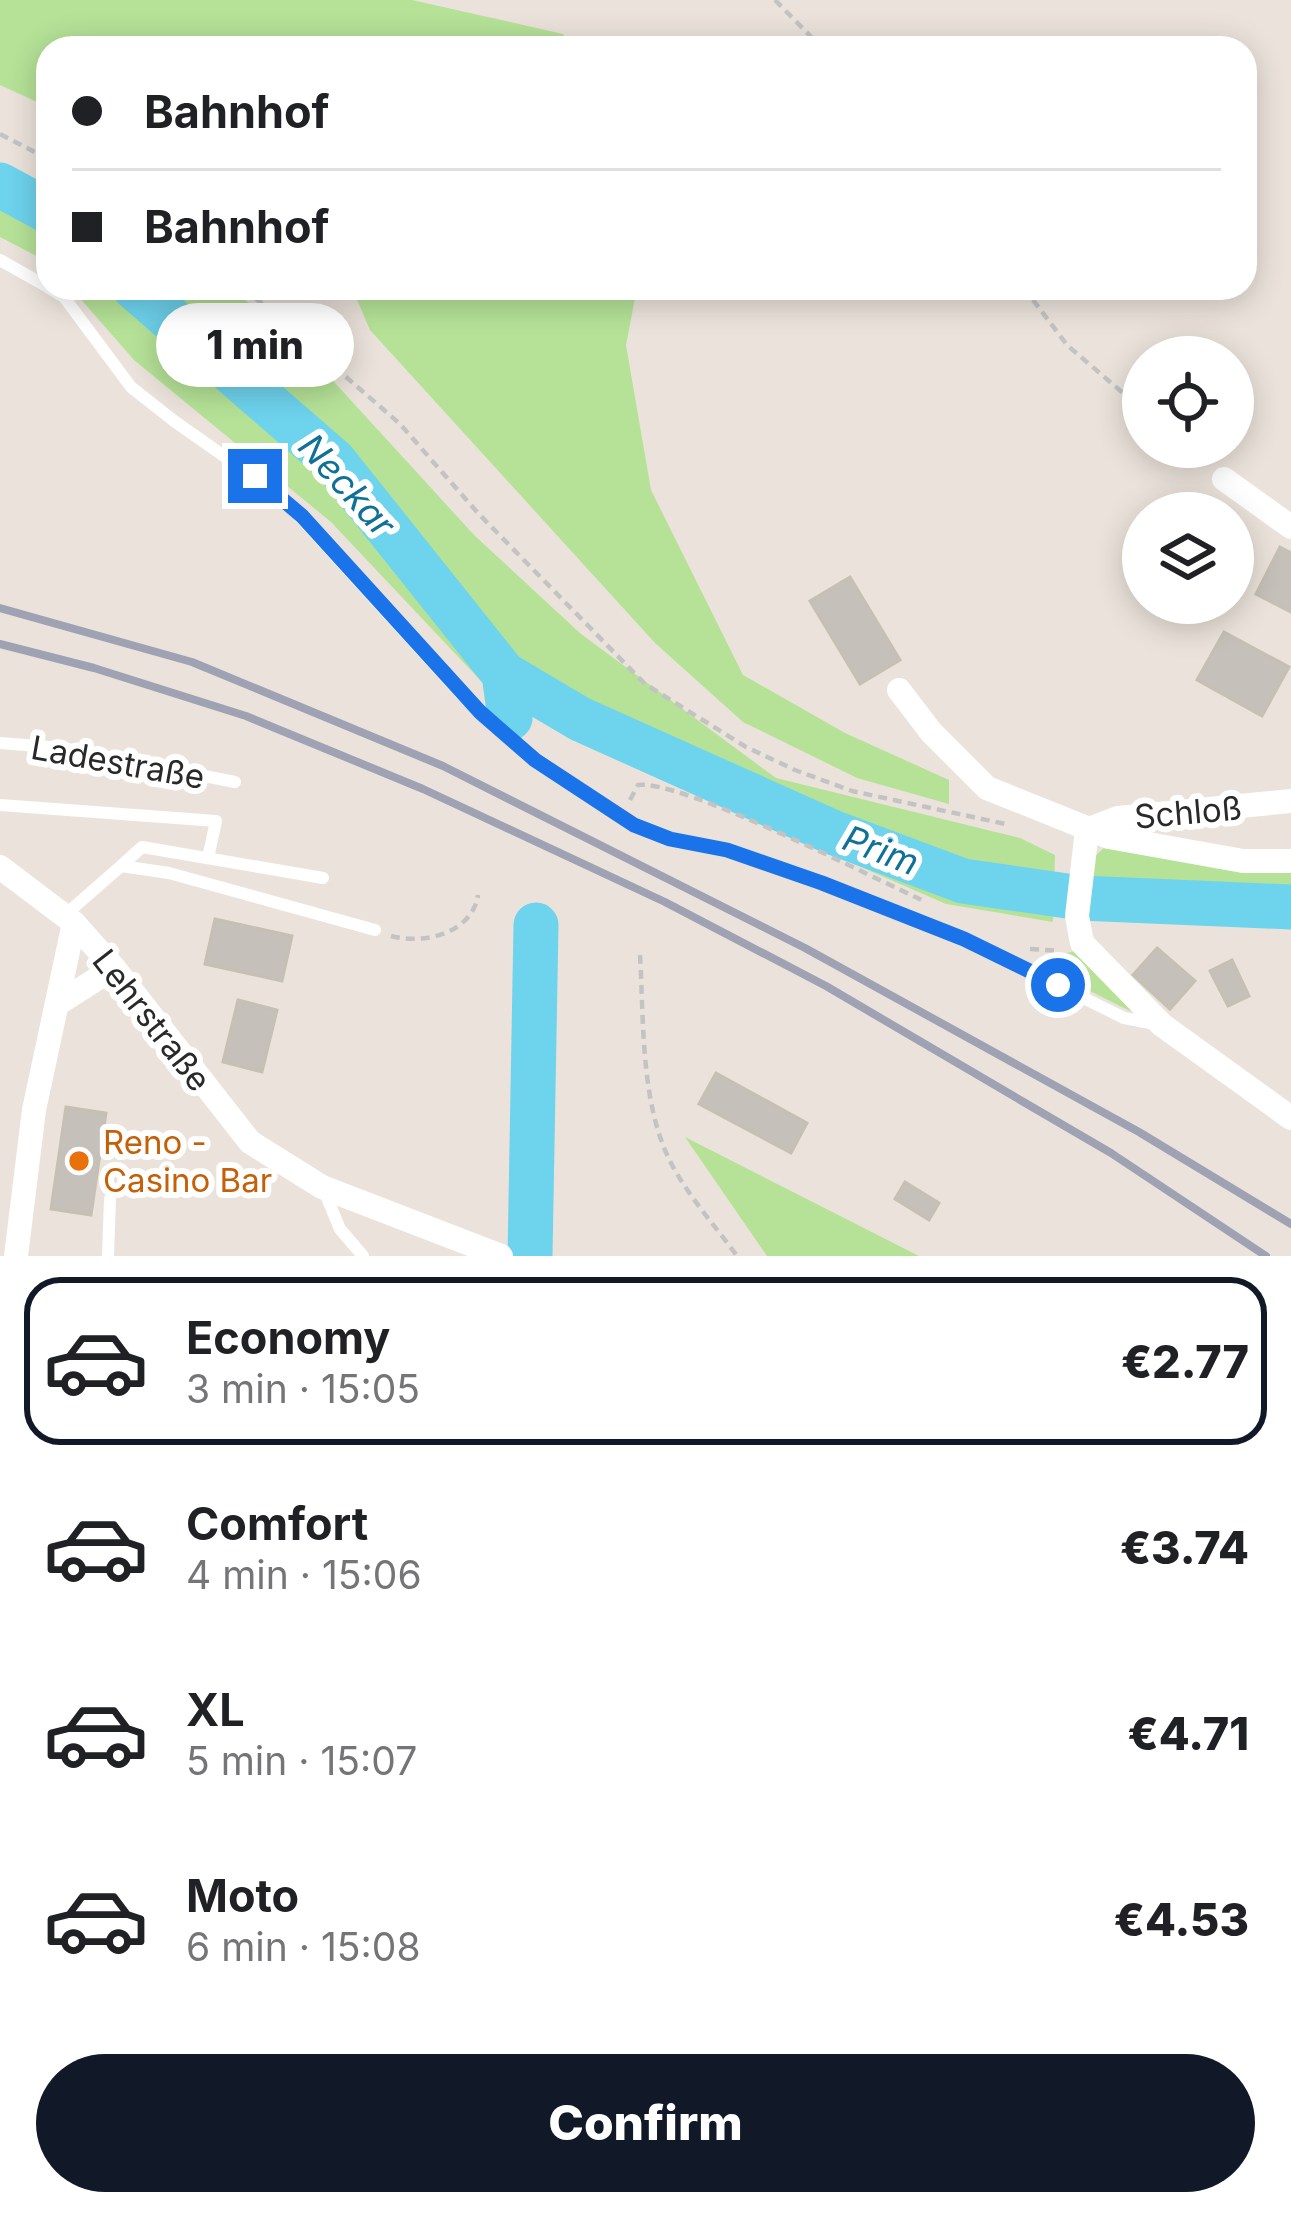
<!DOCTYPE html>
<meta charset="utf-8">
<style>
body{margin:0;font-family:Inter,sans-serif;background:#f6f6f6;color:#202124;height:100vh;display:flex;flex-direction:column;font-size:45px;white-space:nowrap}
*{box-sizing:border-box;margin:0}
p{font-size:39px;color:#757577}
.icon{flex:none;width:66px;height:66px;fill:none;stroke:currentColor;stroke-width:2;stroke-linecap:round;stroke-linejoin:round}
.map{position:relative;height:1256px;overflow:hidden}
.details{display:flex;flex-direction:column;background:#fff;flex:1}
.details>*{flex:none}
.top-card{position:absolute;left:36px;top:36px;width:1221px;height:264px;border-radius:36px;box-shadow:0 6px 30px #0003;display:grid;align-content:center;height:264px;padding:0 36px;background:#fff}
.fabs{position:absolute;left:1122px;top:336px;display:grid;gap:24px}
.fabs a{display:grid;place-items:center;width:132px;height:132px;border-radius:50%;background:#fff;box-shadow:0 6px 30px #0003;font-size:60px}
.end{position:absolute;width:54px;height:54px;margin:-27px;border:15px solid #1a73e8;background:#fff;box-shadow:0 0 0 6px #fff}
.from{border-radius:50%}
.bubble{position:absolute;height:84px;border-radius:42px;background:#fff;box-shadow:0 6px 30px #0003;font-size:39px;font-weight:800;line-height:84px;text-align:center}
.top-card b{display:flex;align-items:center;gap:42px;height:114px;font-size:45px}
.top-card b+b{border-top:3px solid #e0e0e0}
.top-card i{width:30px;height:30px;background:#202124}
ul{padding:21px 0 0;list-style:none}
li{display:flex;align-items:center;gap:36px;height:168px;margin:0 24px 18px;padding:0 12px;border:6px solid transparent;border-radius:36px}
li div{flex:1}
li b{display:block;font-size:45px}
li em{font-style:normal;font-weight:800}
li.on{border-color:#111827}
li>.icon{width:108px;height:108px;stroke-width:1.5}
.primary-button{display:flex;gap:24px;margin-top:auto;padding:24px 36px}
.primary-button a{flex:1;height:138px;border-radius:72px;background:#111827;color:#fff;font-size:48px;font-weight:800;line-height:138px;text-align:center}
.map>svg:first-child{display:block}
.green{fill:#b5e297}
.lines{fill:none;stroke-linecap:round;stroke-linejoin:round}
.river{stroke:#6ed3ed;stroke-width:45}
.building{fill:#c6c0ba;stroke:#c6bfb4;stroke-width:3}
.path{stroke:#c3c3c3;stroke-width:4.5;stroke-dasharray:9 6;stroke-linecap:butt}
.service{stroke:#fff;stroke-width:12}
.minor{stroke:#fff;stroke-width:24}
.rail{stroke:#9ea2b3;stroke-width:8}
.route{stroke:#1a73e8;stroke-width:15}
.food-dot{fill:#e8710a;stroke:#fff;stroke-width:4.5}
.labels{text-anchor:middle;stroke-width:12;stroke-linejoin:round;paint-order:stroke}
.street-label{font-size:33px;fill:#292929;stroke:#fff}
.food-label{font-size:33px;fill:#c56008;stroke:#fff;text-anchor:start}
.water-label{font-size:36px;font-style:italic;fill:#0f7197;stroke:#fff}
</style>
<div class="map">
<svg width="1291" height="1256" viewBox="0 0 1291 1256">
<rect width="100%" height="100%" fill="#ebe3db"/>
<path class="green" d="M0,0H412L563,34L570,48H48V107L0,85Z
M0,205L33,219L48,215V262L0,237Z
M71,288H232L325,372L475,536L581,634L776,778L1020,838L1055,855L1053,922L946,904L762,824L553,703L480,680L331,522L134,360Z
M352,288H637L626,345L651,490L743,675L845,733L949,780V804L857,778L743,722L655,643L370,330Z
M1106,846L1291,868V923L1085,917L1092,859Z
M1076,951L1134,1007L1130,1011L1046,969L1048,957Z
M685,1137L919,1256H767Z"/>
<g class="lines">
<path class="river" d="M0,185L48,211
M135,288L334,461L504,674L510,718
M504,674L580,719L832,832L963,881L1081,898L1291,907
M530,1256L536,925"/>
</g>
<path class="building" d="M1280,547L1291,553V612L1256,594Z
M850,577L900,660L860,684L810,601Z
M1224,632L1289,667L1262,716L1197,680Z
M215,919L292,936L282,981L205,964Z
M1157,948L1195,981L1170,1009L1133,975Z
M1232,960L1249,996L1228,1006L1210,971Z
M238,1000L277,1010L262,1072L223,1062Z
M716,1073L807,1123L791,1153L699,1104Z
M66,1107L106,1113L91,1215L51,1209Z
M905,1182L939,1203L929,1220L895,1199Z"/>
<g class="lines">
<path class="path" d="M775,0L822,48
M0,134L48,159
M244,288L400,424L477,512L645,684L746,747L795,770L852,791L1010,825
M1024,288L1067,345L1143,410
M1186,447L1205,463
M630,800L638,785C681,779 875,879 926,902
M391,936C425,945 472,933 478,895
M1030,949L1060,951
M640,955C644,1022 640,1104 672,1165C689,1197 716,1227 737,1256"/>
<path class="service" d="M0,260L48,287
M49,288L64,297L131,387L174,421L281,496L460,693L535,760L635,825L670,839L727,850L822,883L964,939L1124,1018L1155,1024
M0,743L62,748L235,782
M0,805L216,821L208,858
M121,866L142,847L323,878
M65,915L121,866L169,873L375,930
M323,1188L340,1229L363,1256
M108,1256L110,1199"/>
<path class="minor" d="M1224,479L1291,527
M899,690L931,732L987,788L1109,837L1243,861H1291
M1087,830L1077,916L1082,943L1162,1025L1291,1118
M1087,830L1118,818L1291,801
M0,867L74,923L114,968L250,1142L322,1187L501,1256
M59,1003L114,968
M16,1256L34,1110L74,923"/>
<path class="rail" d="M0,608L192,662L443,766L805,948L1139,1132L1291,1224
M0,644L94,668L246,716L423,789L665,902L826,986L1027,1104L1111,1153L1266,1256"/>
</g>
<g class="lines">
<path class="route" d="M255,476L302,516L480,712L535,760L634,825L670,839L727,850L822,883L964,939L1058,985"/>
</g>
<circle class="food-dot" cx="79" cy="1161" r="12"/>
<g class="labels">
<g class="street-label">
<text transform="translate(118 762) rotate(10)" y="12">Ladestraße</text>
<text transform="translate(1188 812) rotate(-5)" y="12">Schloß</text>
<text transform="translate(152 1020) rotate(52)" y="12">Lehrstraße</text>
</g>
<g class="food-label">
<text x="103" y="1154">Reno -<tspan x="103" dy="38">Casino Bar</tspan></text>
</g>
<g class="water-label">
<text transform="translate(347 485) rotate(48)" y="13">Neckar</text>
<text transform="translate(881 850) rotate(21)" y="13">Prim</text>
</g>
</g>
</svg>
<div class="fabs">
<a><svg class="icon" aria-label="locate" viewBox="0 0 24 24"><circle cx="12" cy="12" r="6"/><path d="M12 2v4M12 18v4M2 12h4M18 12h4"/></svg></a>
<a><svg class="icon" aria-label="layers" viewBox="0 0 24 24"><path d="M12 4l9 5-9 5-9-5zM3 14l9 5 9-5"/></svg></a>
</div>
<i class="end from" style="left:1058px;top:985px"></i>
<i class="end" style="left:255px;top:476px"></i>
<div class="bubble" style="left:156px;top:303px;width:198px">1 min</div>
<div class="top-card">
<b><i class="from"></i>Bahnhof</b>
<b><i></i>Bahnhof</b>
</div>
</div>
<section class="details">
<ul>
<li class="on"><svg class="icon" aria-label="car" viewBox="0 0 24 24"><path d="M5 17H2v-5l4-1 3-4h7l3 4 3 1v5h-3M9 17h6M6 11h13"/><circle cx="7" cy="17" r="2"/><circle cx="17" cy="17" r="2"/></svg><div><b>Economy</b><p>3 min · 15:05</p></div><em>€2.77</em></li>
<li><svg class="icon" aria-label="car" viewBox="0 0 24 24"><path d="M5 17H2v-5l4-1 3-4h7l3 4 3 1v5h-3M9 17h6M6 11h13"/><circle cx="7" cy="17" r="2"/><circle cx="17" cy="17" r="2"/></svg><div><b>Comfort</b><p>4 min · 15:06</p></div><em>€3.74</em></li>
<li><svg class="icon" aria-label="car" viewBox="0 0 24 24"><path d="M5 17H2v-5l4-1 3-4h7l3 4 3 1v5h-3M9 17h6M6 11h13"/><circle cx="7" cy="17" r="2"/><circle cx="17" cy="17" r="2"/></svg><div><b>XL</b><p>5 min · 15:07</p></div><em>€4.71</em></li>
<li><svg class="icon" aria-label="car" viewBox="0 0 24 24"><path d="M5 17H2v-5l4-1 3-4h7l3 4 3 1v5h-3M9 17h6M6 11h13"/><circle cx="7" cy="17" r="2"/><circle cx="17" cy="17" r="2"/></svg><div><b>Moto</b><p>6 min · 15:08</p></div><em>€4.53</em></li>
</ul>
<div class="primary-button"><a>Confirm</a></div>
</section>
